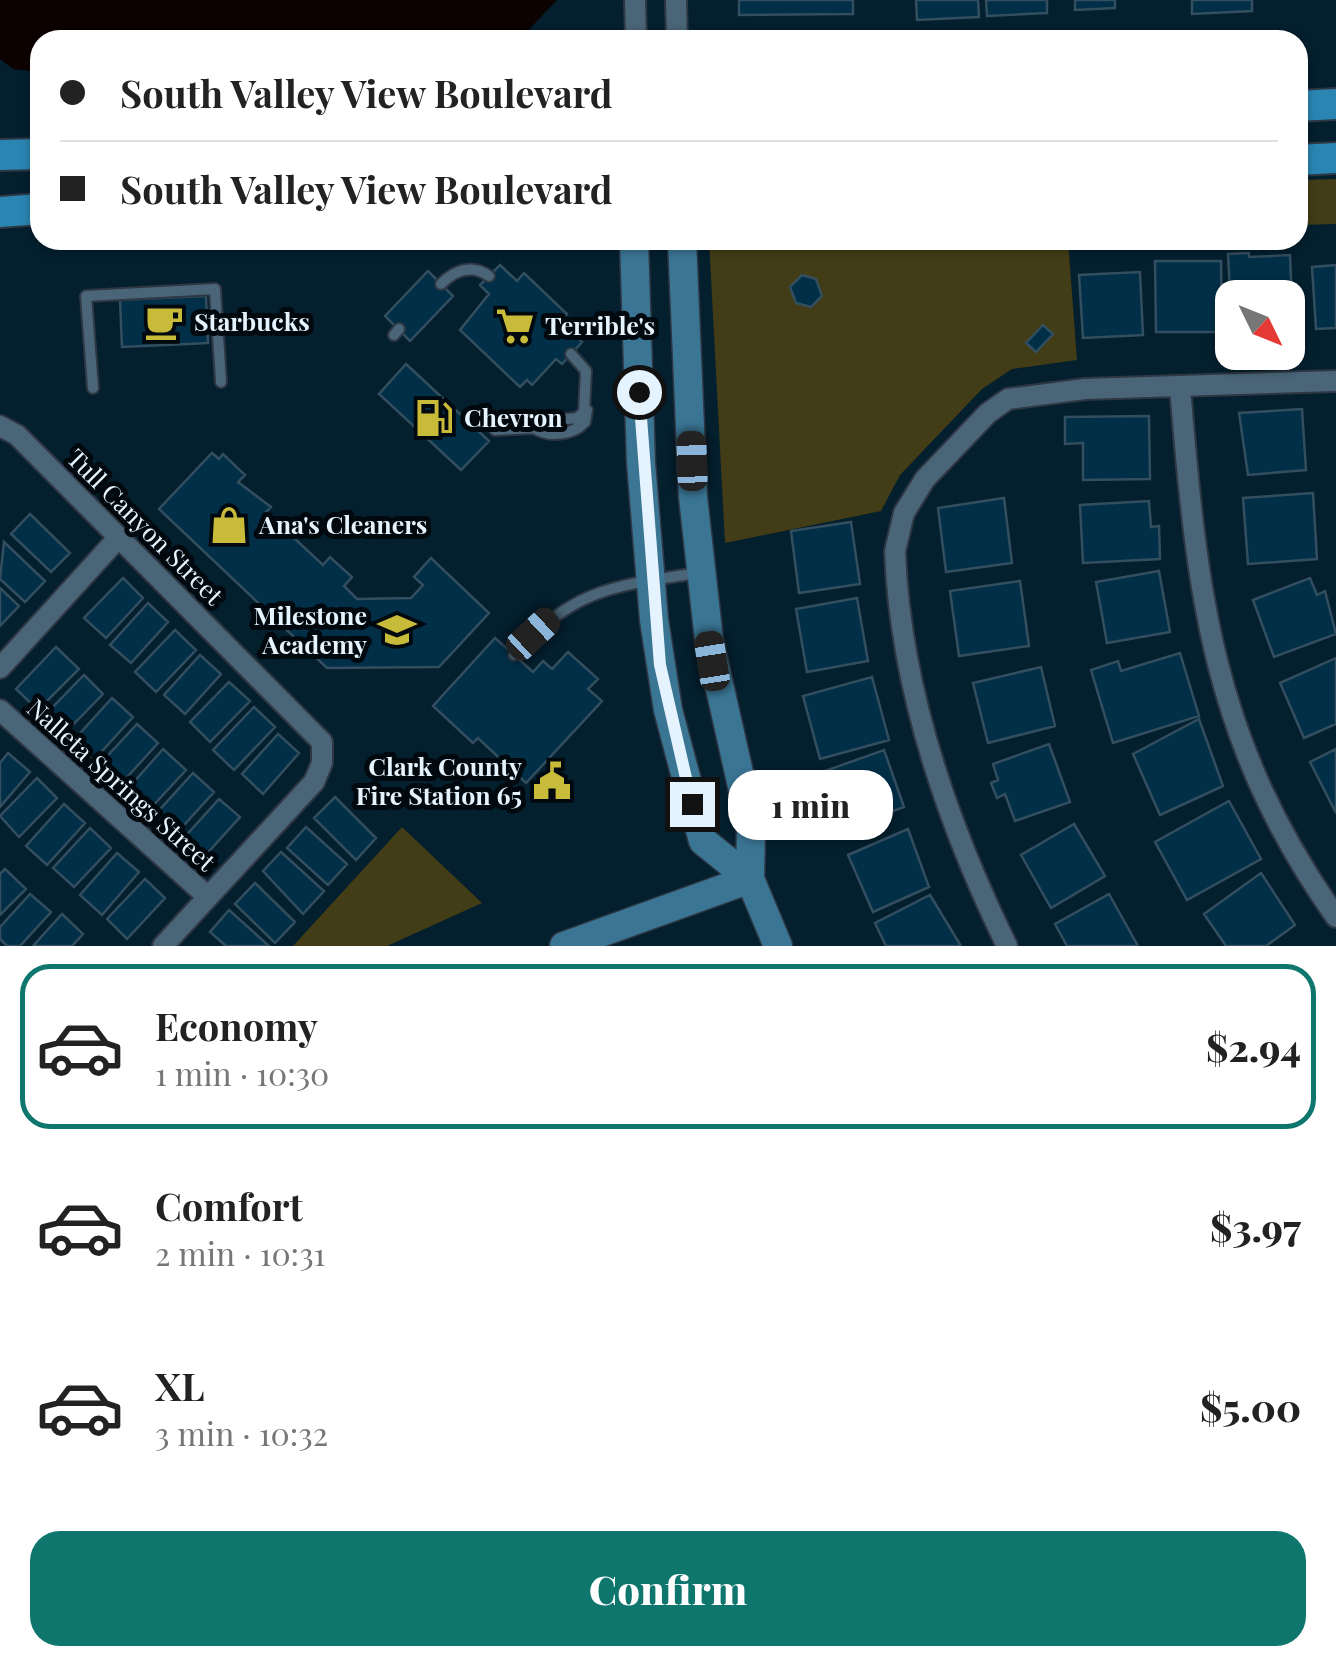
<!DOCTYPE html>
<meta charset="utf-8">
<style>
body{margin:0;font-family:"Playfair Display",serif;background:#f2f2f2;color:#222;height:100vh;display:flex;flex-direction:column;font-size:38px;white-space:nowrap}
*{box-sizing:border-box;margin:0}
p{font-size:32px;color:#767676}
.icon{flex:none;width:55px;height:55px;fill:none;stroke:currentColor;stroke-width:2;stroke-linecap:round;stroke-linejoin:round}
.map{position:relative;height:946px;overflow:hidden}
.side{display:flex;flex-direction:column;background:#fff;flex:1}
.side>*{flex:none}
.hud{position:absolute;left:30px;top:30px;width:1278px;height:220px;border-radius:30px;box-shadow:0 2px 8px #0004;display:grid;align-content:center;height:220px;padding:0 30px;background:#fff}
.needle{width:65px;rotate:133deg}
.controls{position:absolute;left:1215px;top:280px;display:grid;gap:20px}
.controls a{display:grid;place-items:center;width:90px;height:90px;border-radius:20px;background:#fff;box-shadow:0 2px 8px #0004;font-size:50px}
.end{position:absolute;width:45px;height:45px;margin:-22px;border:12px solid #e4f3fe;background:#111;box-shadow:0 0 0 5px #111}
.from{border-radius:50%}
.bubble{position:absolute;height:70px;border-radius:30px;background:#fff;box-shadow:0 2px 8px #0004;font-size:32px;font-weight:800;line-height:70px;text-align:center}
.car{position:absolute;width:30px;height:60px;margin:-30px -15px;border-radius:12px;box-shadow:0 0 8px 2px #0007;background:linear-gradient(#222 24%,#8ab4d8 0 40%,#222 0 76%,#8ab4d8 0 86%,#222 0)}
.hud b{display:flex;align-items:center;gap:35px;height:95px;font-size:38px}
.hud b+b{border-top:2px solid #e0e0e0}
.hud i{width:25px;height:25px;background:#222}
ul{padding:18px 0 0;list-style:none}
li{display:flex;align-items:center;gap:30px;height:165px;margin:0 20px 15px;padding:0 10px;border:5px solid transparent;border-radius:30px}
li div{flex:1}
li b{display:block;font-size:38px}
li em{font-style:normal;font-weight:800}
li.active{border-color:#0f766e}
li>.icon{width:90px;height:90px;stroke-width:1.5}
.cta{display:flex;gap:20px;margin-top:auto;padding:20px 30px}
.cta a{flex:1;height:115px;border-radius:30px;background:#0f766e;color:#fff;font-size:40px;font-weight:800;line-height:115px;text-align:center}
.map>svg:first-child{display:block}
.green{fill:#423d16}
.water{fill:#0c0200}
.building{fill:#002f47;stroke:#334e5f;stroke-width:2.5}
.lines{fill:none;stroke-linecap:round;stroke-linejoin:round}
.service-casing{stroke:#2e3744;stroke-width:14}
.minor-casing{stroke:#2e3744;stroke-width:24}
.secondary-casing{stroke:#2e3744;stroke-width:31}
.primary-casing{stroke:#2e3744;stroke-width:34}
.service{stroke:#4a6577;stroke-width:10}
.minor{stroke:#4a6577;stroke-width:20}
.secondary{stroke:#3a7594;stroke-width:28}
.primary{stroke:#2a85b2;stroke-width:30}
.route{stroke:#e4f3fe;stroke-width:12}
.labels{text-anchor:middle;stroke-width:10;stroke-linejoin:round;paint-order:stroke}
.poi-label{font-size:25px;font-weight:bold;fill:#e4f3fe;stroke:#01080e;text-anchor:start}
.street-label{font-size:25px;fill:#e4f3fe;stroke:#01080e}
</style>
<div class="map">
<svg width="1336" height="946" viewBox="0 0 1336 946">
<rect width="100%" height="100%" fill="#041f2e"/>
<path class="green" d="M1336,179V224L1298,225V180Z
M709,240H1068L1077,360L1012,369L982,389L900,475L881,511L725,543Z
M402,827L482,903L387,946H293Z"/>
<path class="water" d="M0,0H557L519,40H40V72L13,69L0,59Z"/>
<path class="building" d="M739,0H853V14L739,15Z
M916,0H978L979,17L917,20Z
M986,0H1047V13L987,16Z
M1075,0H1115V8L1075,10Z
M1192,0H1252V11L1192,14Z
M1249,253V257L1290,255L1293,328H1288V298H1232V331L1228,254Z
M1155,261H1221L1222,332H1156Z
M500,265L517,281L524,273L567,314L561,321L582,342L562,364L556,359L532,385L527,380L520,387L460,330L489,294L480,285Z
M1336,265V328L1316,329L1312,267Z
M428,271L453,296L410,341L385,316Z
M1140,272L1143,335L1083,338L1079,275Z
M802,275L816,279L822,296L811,307L796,303L790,287Z
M206,296L208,343L122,347L120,300Z
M1043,325L1053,334L1036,352L1026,343Z
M406,364L489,441L461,470L379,394Z
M1302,409L1306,470L1248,475L1239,413Z
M1149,416L1150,479L1083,480V443L1065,444V417Z
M212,453L219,459L223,454L245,475L238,482L271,507L266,512L323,565L330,557L352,577L344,586L357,599L411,598L423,585L414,577L431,558L489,613L439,667L327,668L159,509Z
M1313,493L1317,559L1248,564L1243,498Z
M1004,498L1012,563L946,572L938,508Z
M1149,501L1151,527L1159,526L1160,559L1083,563L1080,505Z
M30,514L70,553L51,572L11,534Z
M851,522L860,584L799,593L791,531Z
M4,542L45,581L25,602L0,579Z
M1159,571L1170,632L1107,643L1096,582Z
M123,578L143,598L106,638L84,618Z
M1310,578L1317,595L1325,591L1336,634L1274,657L1253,600Z
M1020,581L1029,646L959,656L950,591Z
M0,588L19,606L0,626Z
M857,598L868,661L807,672L796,609Z
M148,603L168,622L131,663L110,645Z
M175,630L196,650L156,692L135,672Z
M495,638L533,672L543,661L552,669L568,652L598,679L588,689L602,701L526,783L478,738L473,743L433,706Z
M56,647L79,669L38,710L16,689Z
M1180,653L1199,716L1113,743L1091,670L1118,661L1121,671Z
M200,655L221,674L185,714L164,695Z
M1336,658V724L1304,738L1280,683Z
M1041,667L1055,726L988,743L973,683Z
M84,675L103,694L63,735L44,716Z
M872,677L889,740L820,759L803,696Z
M229,682L250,701L210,742L190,722Z
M112,698L133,717L94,760L73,741Z
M254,707L275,727L234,770L213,750Z
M1199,719L1223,786L1160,815L1133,754Z
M137,724L158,743L120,785L99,765Z
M278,734L299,753L263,794L242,774Z
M1049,744L1070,802L1015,821L1005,794L997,798L991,783L998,780L993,764Z
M163,749L186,770L148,811L126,791Z
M1336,749V813L1310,762Z
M884,750L904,807L845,829L825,771Z
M8,753L30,772L0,807V763Z
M193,773L214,792L174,836L153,817Z
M37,778L57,798L19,837L0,816Z
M335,797L376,838L356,860L314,818Z
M219,799L240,817L203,858L182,840Z
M1229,801L1261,859L1187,900L1155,842Z
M64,804L85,823L47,865L26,846Z
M1074,824L1105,876L1051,908L1021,855Z
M306,827L347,864L328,885L287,848Z
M90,828L111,848L74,887L53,868Z
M908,829L929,887L873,912L848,855Z
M281,852L324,891L303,914L263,871Z
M117,853L139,872L102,915L80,895Z
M5,869L26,889L0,915V874Z
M1261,873L1295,925L1266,946H1226L1204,914Z
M145,879L165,898L127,939L107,919Z
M255,883L295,922L275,943L235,904Z
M30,894L51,912L20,946H7L0,939V927Z
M1109,894L1138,946H1067L1055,924Z
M930,895L961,946H886L875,923Z
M229,910L269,946H226L210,932Z
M62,914L83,934L72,946H33Z"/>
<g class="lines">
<g class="service-casing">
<path id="service" d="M441,284C455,270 472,264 489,276
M394,335L399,329
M93,388L86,296L215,289L221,382
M534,428C549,438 573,435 585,422L587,410
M495,430L534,428L539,422L577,418L584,412L586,371L571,354
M514,655C575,588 613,586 698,573"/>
</g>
<g class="minor-casing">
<path id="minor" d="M635,0L636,40
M676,0L677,40
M1180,387C1197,594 1212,741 1336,917
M0,426L17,435L322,742V763L314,782L163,946
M0,668L119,537
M0,710L208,897
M1007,946C948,825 900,687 895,551L904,513L925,479L988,413L1008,399L1085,389L1336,381"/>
</g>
<g class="secondary-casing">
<path id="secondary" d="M634,240L641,463L654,620L668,710L703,841L750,879
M682,240L693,497L709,640L751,826L750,879L778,946
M564,946L750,879"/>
</g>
<g class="primary-casing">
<path id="primary" d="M1298,106L1336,104
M0,155L40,154
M1298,160L1336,158
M0,212L40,209"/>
</g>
<use href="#service" class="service"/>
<use href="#minor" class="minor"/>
<use href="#secondary" class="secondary"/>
<use href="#primary" class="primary"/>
</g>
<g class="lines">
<path class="route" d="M639,392L660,665L692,804"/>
</g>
<defs>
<g id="cafe-bare" transform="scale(3)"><path d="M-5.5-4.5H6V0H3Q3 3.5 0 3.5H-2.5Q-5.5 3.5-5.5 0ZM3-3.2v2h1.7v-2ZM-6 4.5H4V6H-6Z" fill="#c9bb3a" stroke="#01080e" stroke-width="2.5" paint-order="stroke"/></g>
<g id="supermarket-bare" transform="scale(3)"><path d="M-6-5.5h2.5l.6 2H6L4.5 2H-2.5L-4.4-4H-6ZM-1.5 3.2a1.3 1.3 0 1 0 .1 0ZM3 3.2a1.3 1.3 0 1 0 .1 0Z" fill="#c9bb3a" stroke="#01080e" stroke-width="2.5" paint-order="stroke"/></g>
<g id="fuel-bare" transform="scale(3)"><path d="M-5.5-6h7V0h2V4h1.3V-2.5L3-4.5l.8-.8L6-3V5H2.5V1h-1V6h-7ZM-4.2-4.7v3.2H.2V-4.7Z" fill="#c9bb3a" stroke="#01080e" stroke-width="2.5" paint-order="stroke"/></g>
<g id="shop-bare" transform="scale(3)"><path d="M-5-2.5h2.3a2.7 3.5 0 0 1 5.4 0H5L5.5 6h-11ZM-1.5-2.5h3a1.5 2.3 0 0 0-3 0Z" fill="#c9bb3a" stroke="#01080e" stroke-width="2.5" paint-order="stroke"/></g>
<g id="school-bare" transform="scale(3)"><path d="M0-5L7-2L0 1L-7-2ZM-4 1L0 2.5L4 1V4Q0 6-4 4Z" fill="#c9bb3a" stroke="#01080e" stroke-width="2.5" paint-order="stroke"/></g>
<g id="civic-bare" transform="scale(3)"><path d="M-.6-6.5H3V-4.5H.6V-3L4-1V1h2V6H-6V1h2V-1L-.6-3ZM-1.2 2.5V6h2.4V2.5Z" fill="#c9bb3a" stroke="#01080e" stroke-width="2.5" paint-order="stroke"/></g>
</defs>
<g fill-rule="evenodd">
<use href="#cafe-bare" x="164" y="322"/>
<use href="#supermarket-bare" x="515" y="326"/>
<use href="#fuel-bare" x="434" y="418"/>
<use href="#shop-bare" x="229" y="525"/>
<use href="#school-bare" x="397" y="630"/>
<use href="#civic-bare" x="552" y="781"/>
</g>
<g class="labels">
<g class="poi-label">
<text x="194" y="331">Starbucks</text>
<text x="545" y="335">Terrible's</text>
<text x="464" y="427">Chevron</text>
<text x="259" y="534">Ana's Cleaners</text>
<text x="367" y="625" text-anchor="end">Milestone<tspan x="367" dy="29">Academy</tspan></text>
<text x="522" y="776" text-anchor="end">Clark County<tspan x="522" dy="29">Fire Station 65</tspan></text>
</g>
<g class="street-label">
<text transform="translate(145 527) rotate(45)" y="9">Tull Canyon Street</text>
<text transform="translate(121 785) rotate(42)" y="9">Nalleta Springs Street</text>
</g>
</g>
</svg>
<div class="controls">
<a><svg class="needle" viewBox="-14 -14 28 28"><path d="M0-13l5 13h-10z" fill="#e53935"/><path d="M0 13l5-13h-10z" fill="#767676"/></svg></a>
</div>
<i class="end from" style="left:639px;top:392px"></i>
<i class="end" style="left:692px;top:804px"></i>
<div class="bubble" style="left:728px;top:770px;width:165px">1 min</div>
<i class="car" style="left:692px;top:461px;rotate:358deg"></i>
<i class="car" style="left:533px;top:634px;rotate:47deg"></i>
<i class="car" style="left:712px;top:661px;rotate:351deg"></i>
<div class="hud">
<b><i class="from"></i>South Valley View Boulevard</b>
<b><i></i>South Valley View Boulevard</b>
</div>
</div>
<section class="side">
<ul>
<li class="active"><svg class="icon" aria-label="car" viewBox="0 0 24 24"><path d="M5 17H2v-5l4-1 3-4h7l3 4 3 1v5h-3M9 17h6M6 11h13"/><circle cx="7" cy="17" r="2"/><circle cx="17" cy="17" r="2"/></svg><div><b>Economy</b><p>1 min · 10:30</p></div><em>$2.94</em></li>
<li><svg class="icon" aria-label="car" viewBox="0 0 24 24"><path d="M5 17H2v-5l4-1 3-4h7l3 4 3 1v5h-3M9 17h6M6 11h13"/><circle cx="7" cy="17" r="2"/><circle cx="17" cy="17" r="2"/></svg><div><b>Comfort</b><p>2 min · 10:31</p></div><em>$3.97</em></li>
<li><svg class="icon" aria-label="car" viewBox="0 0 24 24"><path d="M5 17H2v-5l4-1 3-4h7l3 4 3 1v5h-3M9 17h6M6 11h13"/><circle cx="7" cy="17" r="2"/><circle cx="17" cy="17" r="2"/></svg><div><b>XL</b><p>3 min · 10:32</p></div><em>$5.00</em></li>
</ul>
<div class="cta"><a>Confirm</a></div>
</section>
